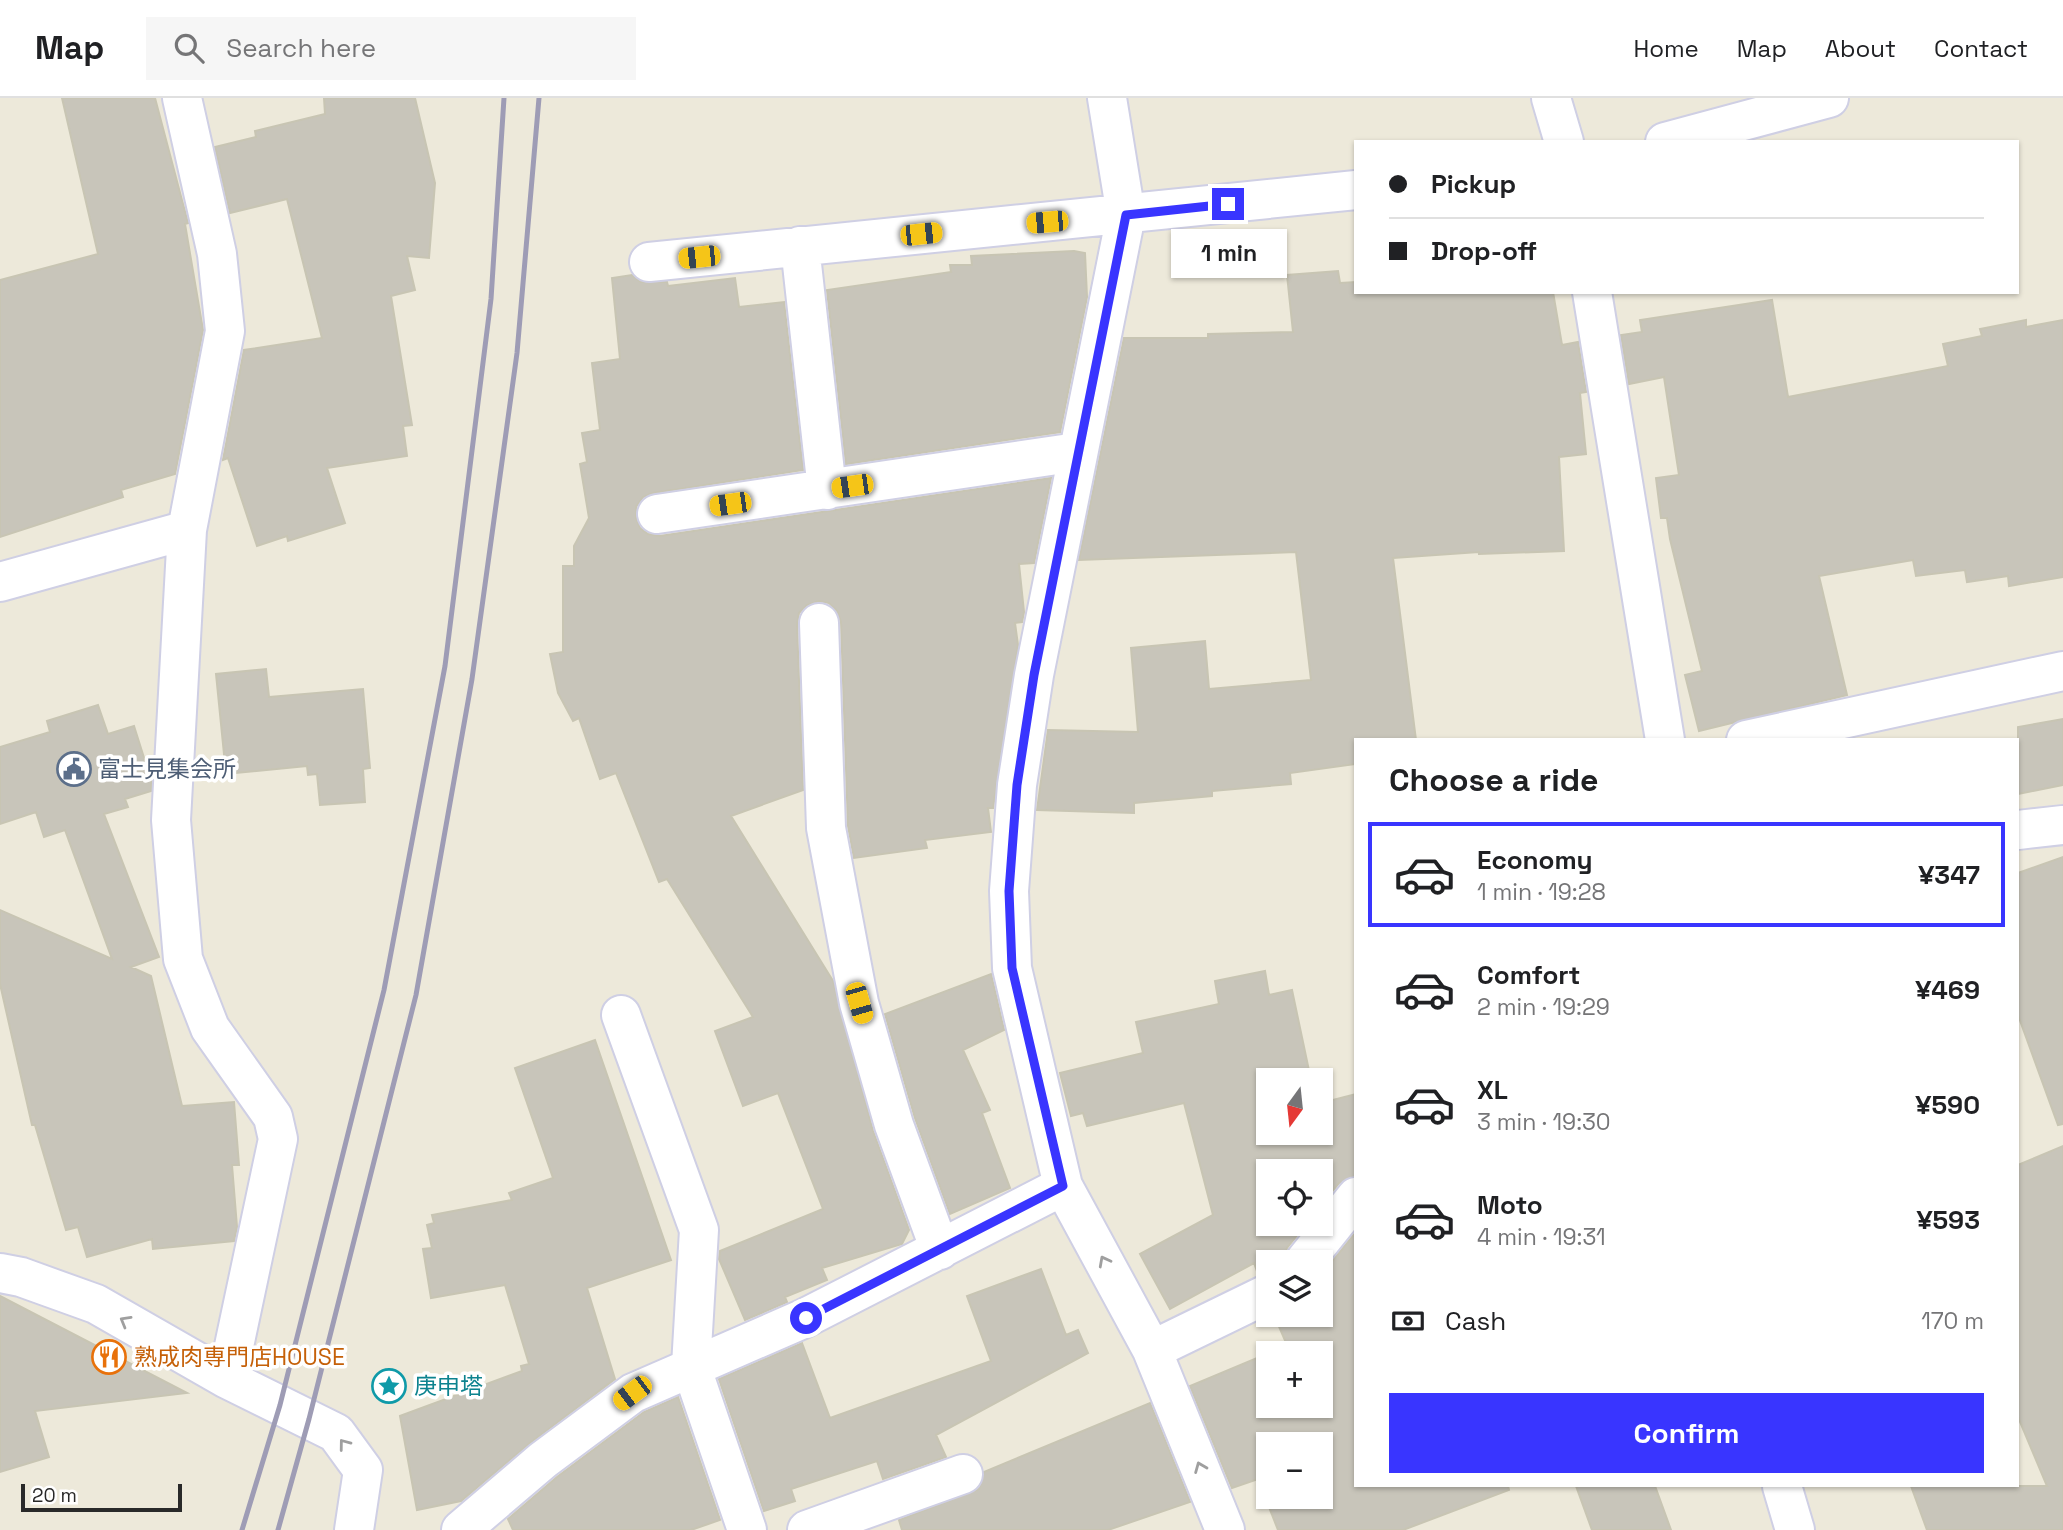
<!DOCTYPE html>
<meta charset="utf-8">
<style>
body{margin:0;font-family:"Space Grotesk","Noto Sans JP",sans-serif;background:#f6f6f6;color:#202124;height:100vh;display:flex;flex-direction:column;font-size:26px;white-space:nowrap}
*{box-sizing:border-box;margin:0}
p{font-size:23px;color:#757577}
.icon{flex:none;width:38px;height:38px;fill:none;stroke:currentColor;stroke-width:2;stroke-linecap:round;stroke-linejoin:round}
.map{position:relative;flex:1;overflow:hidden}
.side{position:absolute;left:1354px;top:640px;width:665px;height:749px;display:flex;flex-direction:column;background:#fff;border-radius:0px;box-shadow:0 2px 5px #0004}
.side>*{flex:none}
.banner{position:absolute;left:1354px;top:42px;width:665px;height:154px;border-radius:0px;box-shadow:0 2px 5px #0004;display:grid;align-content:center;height:154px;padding:0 35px;background:#fff}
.needle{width:46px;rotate:195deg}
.buttons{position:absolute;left:1256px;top:970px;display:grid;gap:14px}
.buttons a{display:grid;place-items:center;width:77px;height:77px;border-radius:0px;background:#fff;box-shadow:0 2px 5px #0004;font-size:35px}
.scale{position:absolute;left:21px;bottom:18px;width:161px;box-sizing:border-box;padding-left:7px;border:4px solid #292929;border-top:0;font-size:19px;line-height:24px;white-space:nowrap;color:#292929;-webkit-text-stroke:5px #fff;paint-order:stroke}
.end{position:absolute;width:32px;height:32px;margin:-16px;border:9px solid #3935ff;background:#fff;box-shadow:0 0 0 4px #fff}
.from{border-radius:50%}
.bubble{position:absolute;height:49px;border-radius:0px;background:#fff;box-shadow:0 2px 5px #0004;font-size:23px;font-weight:800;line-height:49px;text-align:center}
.car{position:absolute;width:21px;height:42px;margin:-21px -10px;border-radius:9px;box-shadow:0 0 5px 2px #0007;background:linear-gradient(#f5c518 24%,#345 0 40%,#f5c518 0 76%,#345 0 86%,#f5c518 0)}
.banner b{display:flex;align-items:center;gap:24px;height:66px;font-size:26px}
.banner b+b{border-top:2px solid #e0e0e0}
.banner i{width:18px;height:18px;background:#202124}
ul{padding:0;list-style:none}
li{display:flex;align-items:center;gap:21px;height:105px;margin:0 14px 10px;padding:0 21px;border:4px solid transparent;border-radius:0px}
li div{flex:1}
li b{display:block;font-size:26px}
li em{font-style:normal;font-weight:800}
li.on{border-color:#3935ff}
li>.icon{width:63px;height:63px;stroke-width:1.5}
h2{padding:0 35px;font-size:32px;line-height:84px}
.pay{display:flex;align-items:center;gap:18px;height:77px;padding:0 35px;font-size:26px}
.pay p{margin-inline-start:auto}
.button{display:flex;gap:14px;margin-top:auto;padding:14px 35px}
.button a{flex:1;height:80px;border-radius:0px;background:#3935ff;color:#fff;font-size:28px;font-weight:800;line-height:80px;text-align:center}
header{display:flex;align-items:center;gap:42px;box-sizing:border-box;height:98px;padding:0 35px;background:#fff;border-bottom:2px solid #e0e0e0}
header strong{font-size:33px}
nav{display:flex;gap:38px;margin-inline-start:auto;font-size:24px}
.search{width:490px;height:63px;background:#f6f6f6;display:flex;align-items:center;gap:18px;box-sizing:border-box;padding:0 24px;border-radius:0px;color:#757577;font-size:26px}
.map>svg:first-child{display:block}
.building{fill:#c8c5ba;stroke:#c8c5b3;stroke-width:2;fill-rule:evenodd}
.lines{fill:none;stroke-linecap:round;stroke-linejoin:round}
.minor-casing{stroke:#cfcfe4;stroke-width:42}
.minor{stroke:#fff;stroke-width:38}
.rail{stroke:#9e9cb5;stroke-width:5}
.oneway{stroke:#9f9f9f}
.route{stroke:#3935ff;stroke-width:9}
.labels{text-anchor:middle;stroke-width:7;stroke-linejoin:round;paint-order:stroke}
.service-label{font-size:23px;fill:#4e5e75;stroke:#fff;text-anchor:start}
.food-label{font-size:23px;fill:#c56008;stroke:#fff;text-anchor:start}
.culture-label{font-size:23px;fill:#0d838f;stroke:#fff;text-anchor:start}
</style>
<header>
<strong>Map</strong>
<div class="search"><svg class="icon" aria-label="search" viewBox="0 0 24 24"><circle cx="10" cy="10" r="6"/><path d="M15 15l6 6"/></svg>Search here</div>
<nav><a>Home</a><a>Map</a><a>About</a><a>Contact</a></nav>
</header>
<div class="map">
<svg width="2063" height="1432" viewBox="0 0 2063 1432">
<rect width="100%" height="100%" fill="#ede9da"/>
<path class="building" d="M62,0H155L188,125L185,126L203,232L175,376L121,392L123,399L0,439V182L98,156Z
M324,0H415L435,85L429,160L407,158L415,192L391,198L412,327L403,328L407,358L327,370L345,425L288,443L287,438L257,448L228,360L223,362L244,252L322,240L287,101L230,115L215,49L256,39L255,33L325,16Z
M1074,153L1085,155L1087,199L1060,334L846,366L827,192L951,174L950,167H972L971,158Z
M1338,173L1340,185L1356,184V194H1553L1562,247L1578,244L1586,294L1580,295L1586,356L1559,359L1564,453L1479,456V454L1393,460L1416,642H1356V666L1290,675L1291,686L1212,693V698L1134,705V715L1037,712L1048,632L1138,634L1131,550L1205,543L1209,591L1311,582L1296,454L1079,462L1124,240H1208V236L1293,234L1287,177Z
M632,177L641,184H667L668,188L735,180L739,209L784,204L803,372L653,395L643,399L636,409V420L640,430L648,436L660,438L1051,380L1034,465L1019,466L1024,514L1022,524L1015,525L1018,547L993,710H988L991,734L925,742L927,750L854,760L848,728L841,524L837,513L829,505L819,503L807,507L799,515L797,526L803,692L731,718L833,883L873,1033L909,1132L902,1146L822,1170L827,1182L785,1199L787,1204L745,1222L719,1161L720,1153L823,1111L778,995L743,1008L715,933L753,919L667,781L659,784L616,675L600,681L579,620L573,623L558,595L550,556L563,554V468H574V448L589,420L580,366L587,364L582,335L600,332L592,265L620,261L612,180Z
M1772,202L1788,299L1948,268L1943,246L1982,238L1980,231L2026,222V229L2063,222V479L2009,488L2008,478L1967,484L1965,472L1916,478L1913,462L1819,478L1847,597L1699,633L1685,577L1702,573L1670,441L1667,420H1661L1656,380L1679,377L1664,279L1629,286L1621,237L1642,234L1640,222Z
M266,571L269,599L363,591L370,670L363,671L365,704L320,707L317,676L308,677L307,668L226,676L216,576Z
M98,607L108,636L134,628L151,682V693L125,701L128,709L104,716L159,859L131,869L151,878L182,1008L234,1004L239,1067H232L237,1129L234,1143L153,1151L152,1141L87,1159L78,1129L66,1132L35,1027H32L0,886V812L112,861L65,732L44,739L36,714L0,726V649L50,634L47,623Z
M2063,621V687L2018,696V629Z
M2063,759V1026L2058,1027L2018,917V775Z
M1265,873L1269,897L1292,892L1311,982H1269V1034H1321V1005L1356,996V1078L1339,1085L1321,1107V1073H1269V1125H1307L1287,1150L1283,1164H1269V1173L1258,1176L1254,1165L1170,1211L1140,1156L1213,1117L1184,1005L1087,1028L1083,1015L1071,1018L1060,975L1143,955L1136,924L1219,906L1215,883Z
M991,876L1004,932L963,952L990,1012L982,1015L1010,1090L950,1116L915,1020L885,916Z
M595,942L671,1162L587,1190L615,1281L530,1345L461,1403L417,1412L400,1318L522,1273L521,1268L529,1266L505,1187L431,1200L423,1151L432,1150L427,1127L434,1125L432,1117L512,1102L509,1095L553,1080L515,970Z
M2063,1048V1432H1927L1911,1388H2047L2018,1319V1067Z
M1356,1134V1388H1508L1509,1392L1403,1432H1278L1258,1381L1232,1390L1190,1288L1269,1255V1307H1321V1255H1269L1287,1247L1274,1217L1321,1216V1177ZM1269,1346H1321V1398H1269Z
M1041,1171L1066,1237L1078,1232L1088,1255L936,1337L946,1359L883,1381L877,1363L791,1391L795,1403L764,1413L719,1281L802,1245L830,1320L991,1263L967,1198Z
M0,1198L187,1295L35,1313L49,1359L0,1374Z
M678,1299L720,1422L691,1432H513L508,1421L557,1379L644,1314Z
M1150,1305L1190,1404L1108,1432H902L899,1422L979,1391L984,1374Z
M1576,1388H1655L1671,1432H1592Z"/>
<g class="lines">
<g class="minor-casing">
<path id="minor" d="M182,0L217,156L225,233L187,432L171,722L183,861L210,930L273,1019L278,1041L227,1281
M1107,0L1126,117L1034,577L1017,687L1009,793L1012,870L1063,1088L1152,1252L1225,1432
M1551,0L1564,44
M1665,44L1829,0
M800,148L827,392
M649,164L1356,92
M1592,194L1665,642
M657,416L1077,354
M0,484L187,432
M819,525L826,730L859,905L894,1027L940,1152
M1746,642L2063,573
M2018,732L2063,727
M621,917L699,1132L691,1268L747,1432
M1304,1164L1356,1099
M0,1175L21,1179L96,1206L227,1281L336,1335L363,1372L354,1432
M1152,1252L1269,1195
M1782,1388L1795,1432
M461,1432L543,1362L633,1295L805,1220L1063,1088
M807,1432L963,1376"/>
</g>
<use href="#minor" class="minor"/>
<path class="rail" d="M242,1432L280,1307L384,892L445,568L491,201L504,0
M278,1432L309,1321L416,897L472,581L517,255L539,0"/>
</g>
<defs><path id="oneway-chevron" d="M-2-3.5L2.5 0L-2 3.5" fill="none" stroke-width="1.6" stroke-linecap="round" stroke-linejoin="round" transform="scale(1.75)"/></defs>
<g class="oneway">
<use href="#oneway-chevron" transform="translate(1104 1163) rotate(-118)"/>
<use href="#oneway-chevron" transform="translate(125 1223) rotate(-150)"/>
<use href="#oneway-chevron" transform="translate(344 1346) rotate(-127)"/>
<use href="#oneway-chevron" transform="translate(1200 1369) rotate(-112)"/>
</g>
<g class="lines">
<path class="route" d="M806,1220L1063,1088L1012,870L1009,793L1017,687L1034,577L1126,117L1228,106"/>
</g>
<defs>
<g id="civic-ring" transform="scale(1.75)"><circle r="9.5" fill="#fff" stroke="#5c6f8a" stroke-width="1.5"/><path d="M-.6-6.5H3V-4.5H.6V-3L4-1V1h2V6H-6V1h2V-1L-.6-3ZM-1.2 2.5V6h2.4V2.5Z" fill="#5c6f8a"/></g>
<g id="restaurant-ring" transform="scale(1.75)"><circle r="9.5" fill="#fff" stroke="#e8710a" stroke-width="1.5"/><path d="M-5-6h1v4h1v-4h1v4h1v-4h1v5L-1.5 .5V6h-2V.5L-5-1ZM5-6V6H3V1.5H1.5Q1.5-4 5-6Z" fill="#e8710a"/></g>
<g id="sight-ring" transform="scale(1.75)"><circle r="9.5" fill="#fff" stroke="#0f9aa8" stroke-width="1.5"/><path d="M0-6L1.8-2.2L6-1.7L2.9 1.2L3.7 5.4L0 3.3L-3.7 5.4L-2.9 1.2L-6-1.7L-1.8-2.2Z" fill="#0f9aa8"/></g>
</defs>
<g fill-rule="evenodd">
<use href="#civic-ring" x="74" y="671"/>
<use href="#restaurant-ring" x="109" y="1259"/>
<use href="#sight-ring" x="389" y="1288"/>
</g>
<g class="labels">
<g class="service-label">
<text x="98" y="679">富士見集会所</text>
</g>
<g class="food-label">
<text x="134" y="1267">熟成肉専門店HOUSE</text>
</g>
<g class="culture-label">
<text x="414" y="1296">庚申塔</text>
</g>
</g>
</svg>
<div class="buttons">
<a><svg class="needle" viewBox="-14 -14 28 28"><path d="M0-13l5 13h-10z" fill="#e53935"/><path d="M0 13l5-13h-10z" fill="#757577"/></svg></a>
<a><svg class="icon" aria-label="locate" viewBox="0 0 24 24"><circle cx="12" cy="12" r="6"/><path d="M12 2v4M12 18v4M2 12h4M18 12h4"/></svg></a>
<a><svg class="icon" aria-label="layers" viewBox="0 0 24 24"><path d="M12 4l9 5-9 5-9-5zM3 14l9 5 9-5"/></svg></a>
<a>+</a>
<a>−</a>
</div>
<div class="scale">20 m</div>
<i class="end from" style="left:806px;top:1220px"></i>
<i class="end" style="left:1228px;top:106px"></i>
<div class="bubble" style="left:1171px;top:131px;width:116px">1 min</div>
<i class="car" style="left:1047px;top:124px;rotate:265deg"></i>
<i class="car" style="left:921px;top:136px;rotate:84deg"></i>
<i class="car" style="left:699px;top:159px;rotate:264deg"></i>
<i class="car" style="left:852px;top:388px;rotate:262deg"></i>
<i class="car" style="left:730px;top:406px;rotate:262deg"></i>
<i class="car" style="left:859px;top:905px;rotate:164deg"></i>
<i class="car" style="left:632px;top:1295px;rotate:233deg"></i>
<div class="banner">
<b><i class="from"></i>Pickup</b>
<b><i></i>Drop-off</b>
</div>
<section class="side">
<h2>Choose a ride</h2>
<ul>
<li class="on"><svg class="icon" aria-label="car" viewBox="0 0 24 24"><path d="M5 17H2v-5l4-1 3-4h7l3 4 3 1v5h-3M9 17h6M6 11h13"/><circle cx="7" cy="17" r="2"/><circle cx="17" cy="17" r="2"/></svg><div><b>Economy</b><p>1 min · 19:28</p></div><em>¥347</em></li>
<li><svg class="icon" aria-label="car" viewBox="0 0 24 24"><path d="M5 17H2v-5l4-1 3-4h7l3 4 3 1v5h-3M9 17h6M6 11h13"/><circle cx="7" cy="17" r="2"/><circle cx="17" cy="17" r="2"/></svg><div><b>Comfort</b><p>2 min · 19:29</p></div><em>¥469</em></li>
<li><svg class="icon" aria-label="car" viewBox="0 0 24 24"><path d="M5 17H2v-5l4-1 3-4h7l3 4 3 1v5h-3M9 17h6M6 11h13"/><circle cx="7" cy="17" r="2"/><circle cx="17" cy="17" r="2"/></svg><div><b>XL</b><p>3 min · 19:30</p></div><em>¥590</em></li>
<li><svg class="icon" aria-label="car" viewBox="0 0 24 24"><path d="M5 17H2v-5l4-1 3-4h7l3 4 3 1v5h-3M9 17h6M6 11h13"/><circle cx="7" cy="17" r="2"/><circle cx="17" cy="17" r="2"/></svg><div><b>Moto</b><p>4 min · 19:31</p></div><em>¥593</em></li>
</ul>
<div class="pay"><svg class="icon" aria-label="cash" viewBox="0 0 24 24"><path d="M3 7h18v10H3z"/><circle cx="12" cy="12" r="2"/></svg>Cash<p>170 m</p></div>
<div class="button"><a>Confirm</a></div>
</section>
</div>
